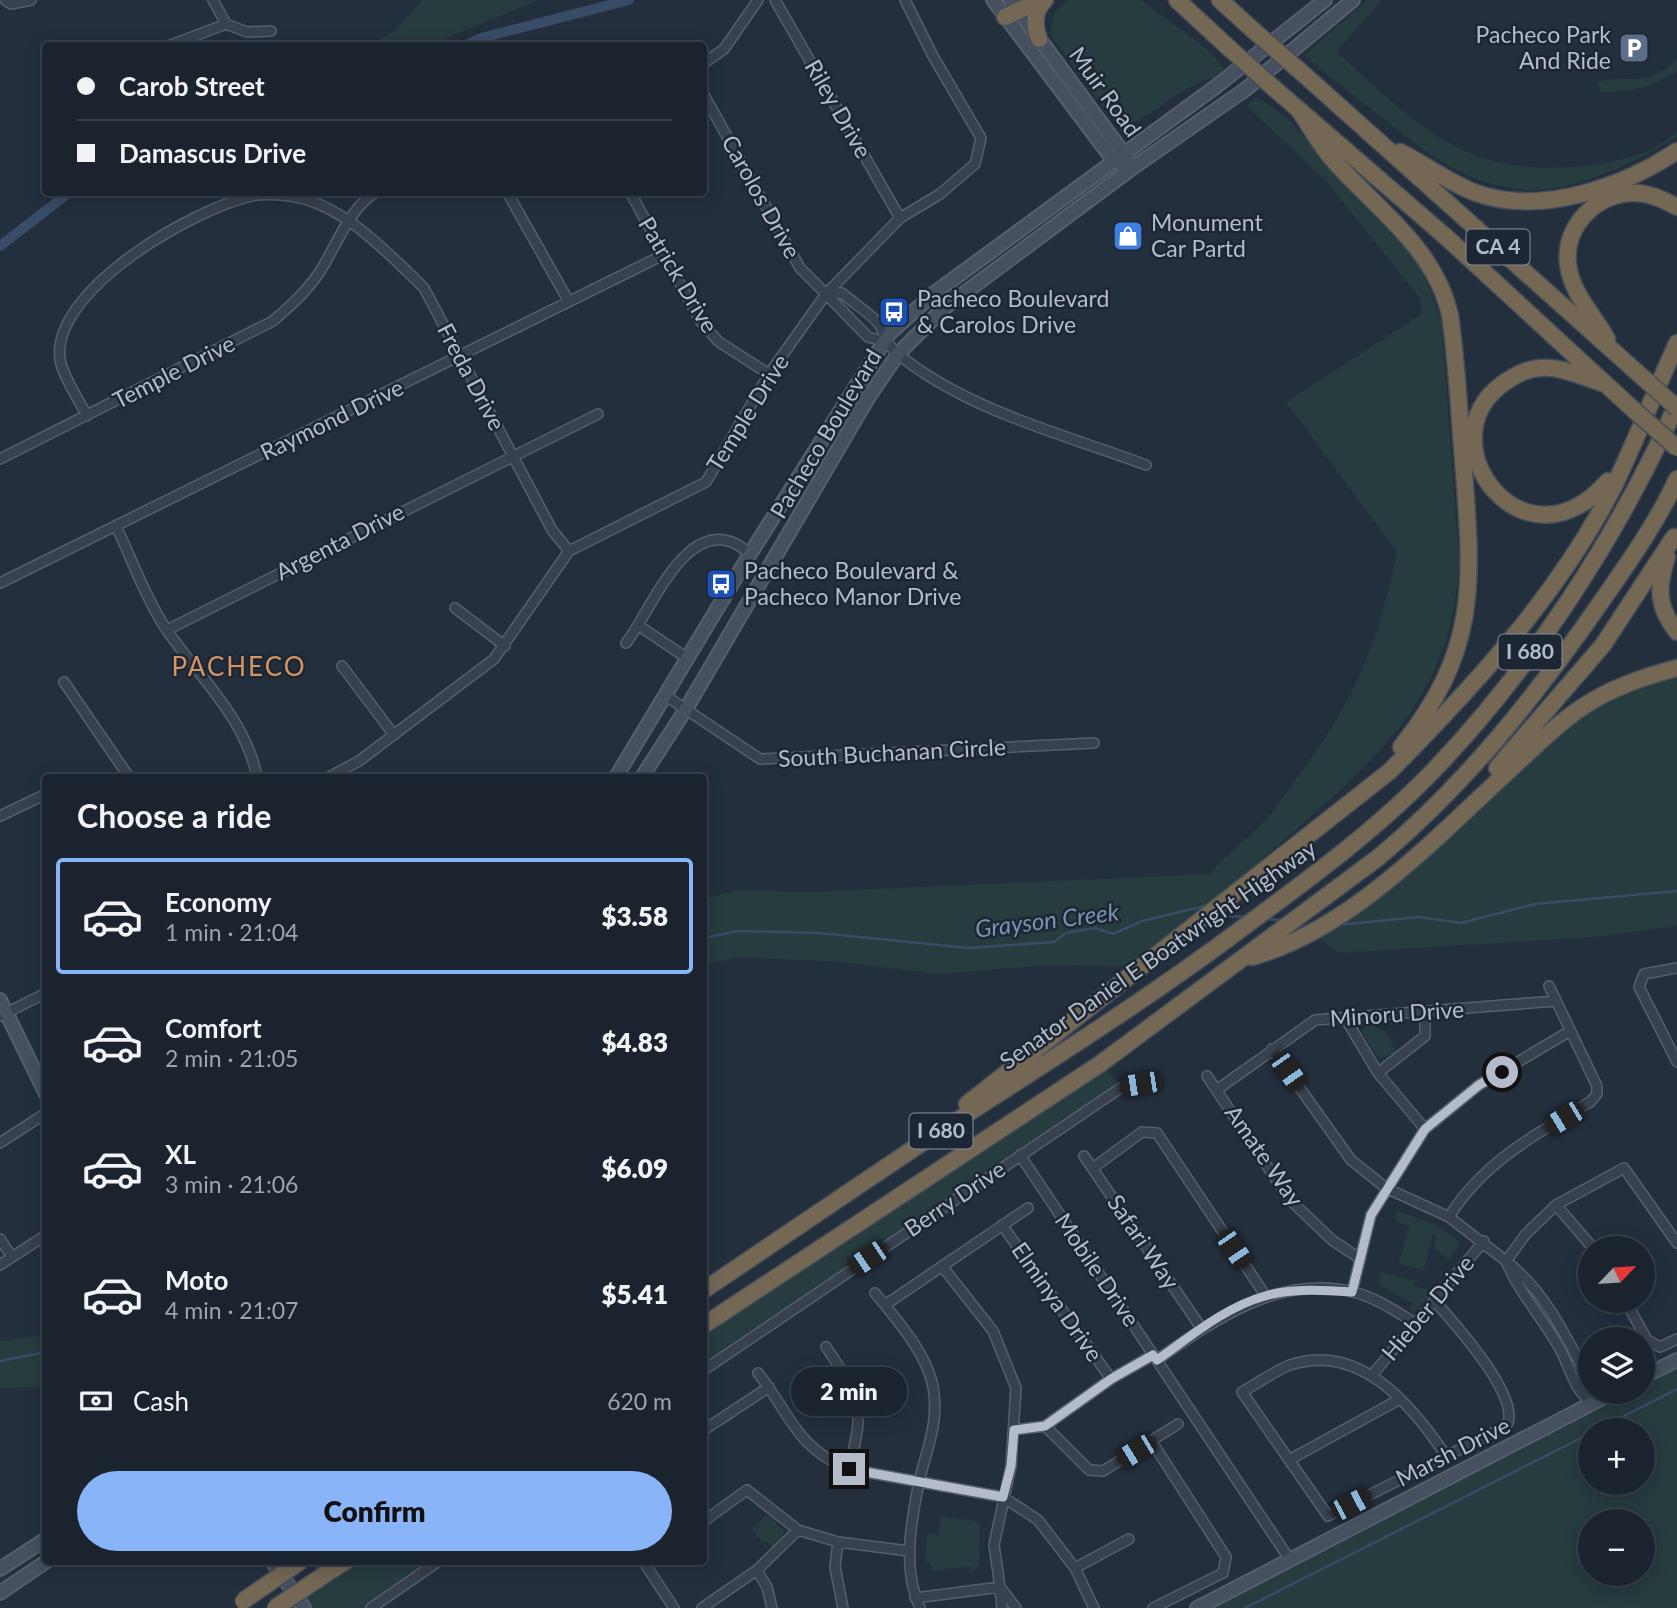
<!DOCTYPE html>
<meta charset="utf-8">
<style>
body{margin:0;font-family:Lato,sans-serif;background:#282f3a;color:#f1f3f6;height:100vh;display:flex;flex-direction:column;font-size:26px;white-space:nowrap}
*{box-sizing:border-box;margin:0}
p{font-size:23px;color:#a0a4aa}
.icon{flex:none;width:38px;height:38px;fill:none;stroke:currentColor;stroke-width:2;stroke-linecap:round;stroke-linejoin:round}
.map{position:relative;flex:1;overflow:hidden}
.side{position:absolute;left:42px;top:774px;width:665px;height:791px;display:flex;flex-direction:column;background:#1b232e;border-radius:7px;box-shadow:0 4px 18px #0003,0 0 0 2px #39404a}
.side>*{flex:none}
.guide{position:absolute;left:42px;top:42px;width:665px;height:154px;border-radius:7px;box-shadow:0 4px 18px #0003,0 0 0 2px #39404a;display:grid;align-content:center;height:154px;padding:0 35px;background:#1b232e}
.needle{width:46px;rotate:65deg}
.controls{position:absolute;left:1578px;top:1236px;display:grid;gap:14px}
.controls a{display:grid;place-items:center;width:77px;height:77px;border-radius:50%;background:#1b232e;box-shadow:0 4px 18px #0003,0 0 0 2px #39404a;font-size:35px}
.end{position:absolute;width:32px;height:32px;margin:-16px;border:9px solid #b4bcc9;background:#111;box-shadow:0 0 0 4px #111}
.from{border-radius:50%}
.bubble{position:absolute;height:49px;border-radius:24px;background:#1b232e;box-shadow:0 4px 18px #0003,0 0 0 2px #39404a;font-size:23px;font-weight:800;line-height:49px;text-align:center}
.car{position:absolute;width:21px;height:42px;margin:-21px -10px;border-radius:9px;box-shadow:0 0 5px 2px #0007;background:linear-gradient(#222 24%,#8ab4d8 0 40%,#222 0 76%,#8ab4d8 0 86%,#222 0)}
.guide b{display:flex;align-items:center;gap:24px;height:66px;font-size:26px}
.guide b+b{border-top:2px solid #39404a}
.guide i{width:18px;height:18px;background:#f1f3f6}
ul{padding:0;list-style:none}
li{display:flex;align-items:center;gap:21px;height:116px;margin:0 14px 10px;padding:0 21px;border:4px solid transparent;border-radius:7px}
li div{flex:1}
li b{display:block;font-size:26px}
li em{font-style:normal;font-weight:800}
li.active{border-color:#8ab4f8}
li>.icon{width:63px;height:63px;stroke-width:1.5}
h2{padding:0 35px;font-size:32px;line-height:84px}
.pay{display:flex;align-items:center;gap:18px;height:77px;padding:0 35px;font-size:26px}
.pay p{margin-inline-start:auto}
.cta{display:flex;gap:14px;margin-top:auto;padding:14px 35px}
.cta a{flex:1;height:80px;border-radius:42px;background:#8ab4f8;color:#111;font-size:28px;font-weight:800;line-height:80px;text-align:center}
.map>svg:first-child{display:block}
.green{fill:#263c3f;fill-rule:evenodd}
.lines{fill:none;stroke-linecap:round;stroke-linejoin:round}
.stream{stroke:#394c67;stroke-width:2.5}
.canal{stroke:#394c67;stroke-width:10}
.street-casing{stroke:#565f6c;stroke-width:12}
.secondary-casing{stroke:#565f6c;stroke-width:16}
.highway-casing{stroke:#434c59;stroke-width:19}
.street{stroke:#38414e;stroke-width:9}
.secondary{stroke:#465061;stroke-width:12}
.highway{stroke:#746855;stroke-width:16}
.highway-bridge-casing{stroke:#434c59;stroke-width:19;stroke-linecap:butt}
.highway-bridge{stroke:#746855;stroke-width:16}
.route{stroke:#b4bcc9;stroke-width:9}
.labels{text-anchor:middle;stroke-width:5;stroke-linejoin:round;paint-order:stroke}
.shield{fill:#1d2633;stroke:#878f9c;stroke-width:2}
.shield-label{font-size:21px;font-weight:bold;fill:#b4bcc9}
.poi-label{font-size:23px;fill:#b4bcc9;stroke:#1d2633;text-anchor:start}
.street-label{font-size:23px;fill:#b4bcc9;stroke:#1d2633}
.water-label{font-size:24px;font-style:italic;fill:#7c92b1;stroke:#1d2633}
.quarter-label{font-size:26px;letter-spacing:2px;fill:#d59563;stroke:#1d2633}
</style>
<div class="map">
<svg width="1677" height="1608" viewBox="0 0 1677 1608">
<rect width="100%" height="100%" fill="#242f3e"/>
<path class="green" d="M422,0H539L429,45H370L397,29Z
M1068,0H1141L1207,49L1225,69C1211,81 1196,83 1181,92C1161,104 1145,121 1122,127L1108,115L1050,34L1054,13Z
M1368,0H1382L1336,52C1379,89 1423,136 1477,156C1523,174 1600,170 1645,152C1656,148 1667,139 1677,132V137C1635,163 1568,196 1517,189C1459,182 1419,147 1375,112C1351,93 1327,75 1304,55Z
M1677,59V71C1652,88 1630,92 1600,92L1596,83C1629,72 1644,91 1677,59Z
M1257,97L1285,116L1404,244L1421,266L1441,320L1459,558C1455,702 1369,765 1270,852C1228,889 1186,929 1144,967L1049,965L939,974L840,962L738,957L704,965V899L739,890L807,892L1210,874C1227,854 1246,840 1264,822C1276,809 1285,793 1296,779C1355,701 1377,647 1397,552L1286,402L1422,314L1419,297L1326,181L1247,106Z
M1677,668V926L1595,937L1337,953L1313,932L1348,910L1583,707Z
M1376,1022V1028L1385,1031L1396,1052L1382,1059L1376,1055L1362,1032L1365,1025Z
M1100,1064L1122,1087L704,1370V1325Z
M1395,1210C1414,1218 1450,1226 1460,1245L1449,1260L1434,1248L1436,1236L1433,1234L1424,1270L1399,1264L1409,1226L1397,1222Z
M1381,1272L1414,1281V1286L1433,1291L1414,1312L1409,1309L1413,1303L1378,1285Z
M45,1335V1387L0,1388V1341Z
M1677,1361V1608H1197L1618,1391H1643V1378ZM1591,1430H1643V1482H1591ZM1591,1521H1643V1573H1591Z
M767,1514L784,1531L783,1536L772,1547L767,1541L763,1543L752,1529Z
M941,1516L980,1522L979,1566L971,1572L970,1566L932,1571L930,1562H925L927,1533L938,1535Z
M346,1561H439L371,1608H275Z"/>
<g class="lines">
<path class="stream" d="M1220,911L1227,916L1247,917
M1267,919L1282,920
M1337,925L1419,917L1461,923L1535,904L1677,891
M704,938L738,931L820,933L969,948L1054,942L1066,933L1095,928L1113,934L1142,921L1213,904
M0,1361L46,1352
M1597,1430L1677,1389
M1245,1608L1591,1433"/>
<path class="canal" d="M465,46L481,38L629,0
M0,246L70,192"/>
<g class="street-casing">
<path id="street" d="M5,0L11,4L31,0
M213,0L226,24
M775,0L900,218
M226,24L247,32L271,31
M168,46L226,24
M704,63L724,49L758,0
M704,95L800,268L826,294
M507,192L568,300
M630,192L701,322L719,342L769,374
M884,341L868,337L826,294L842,293C853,303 870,313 879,324C887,336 885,344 899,355C969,411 1063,434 1146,465
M87,416C80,402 61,373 60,359C51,289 199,205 257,195C267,194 280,195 289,196C341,202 388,253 424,288L552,530L569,551
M0,459L273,321C290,306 306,292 319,273C336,247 349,208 376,192
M116,526C132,560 147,601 168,632C200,677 246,720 257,777
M0,583L663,255
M455,608L505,646
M639,626L687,658
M167,630L598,414
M626,643C650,613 682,524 732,542C738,544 745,550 750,554
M342,666L394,735
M64,682L129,777
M666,696L760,759L1094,743
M329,777L359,761L494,659L569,551L706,482L769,374L826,294L900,218L940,194L975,164L981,138L933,56L905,0
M0,816L46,794
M46,883V892
M1677,968L1644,974L1639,987L1677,1062
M0,1016L46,993
M1345,1018L1378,1073L1425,1129
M1272,1049L1351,1160L1386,1188L1449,1217L1506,1261L1526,1234L1556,1205
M1378,1073L1425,1036V1013
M1207,1076L1289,1199L1332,1240L1359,1258
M1218,1089L1315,1020L1556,1001
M0,1143L46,1113
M1020,1155L1290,1560
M1084,1156L1202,1329
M1093,1168L1142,1132L1157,1133L1265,1295
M1449,1217C1482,1163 1537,1133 1590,1102L1597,1094V1086L1549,986
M1002,1225L1111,1379
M0,1239L12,1257
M1593,1248L1556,1205L1624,1168L1677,1243
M0,1265L46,1235
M1352,1292L1371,1215L1425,1129L1479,1085L1570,1031
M875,1293C898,1321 930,1357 934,1393C938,1426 926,1451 919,1482C911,1522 902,1569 920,1608
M1434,1300C1453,1322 1518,1393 1508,1423L1504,1427L1328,1516L1242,1392C1257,1384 1274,1371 1290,1365C1360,1342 1412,1405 1446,1456
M1625,1300L1647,1340L1660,1347L1677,1339
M885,1305L1028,1208
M826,1347C862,1400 865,1405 849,1469
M1157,1360C1214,1320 1278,1274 1353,1292C1375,1297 1395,1311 1415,1323
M704,1370L1122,1087L1140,1084
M758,1373C791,1415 796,1448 849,1469L1003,1497L1038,1520L1075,1568L1094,1608
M1373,1374L1484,1241
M1591,1384C1567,1339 1547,1293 1506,1261C1519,1293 1543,1318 1560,1349C1570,1367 1574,1392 1593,1403V1391
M1045,1426L1089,1470L1103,1471L1178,1424
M704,1430L769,1387
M1014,1430L1045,1426L1111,1379L1153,1355
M1152,1442L1226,1557L1223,1573L1153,1608
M1289,1460L1400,1399
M704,1521L747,1490L798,1530L838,1542L909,1551
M838,1542L835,1567L843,1608
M643,1561L674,1608
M1075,1568L1129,1539
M757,1570L767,1587L772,1608
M915,1598L1000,1587L994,1545L1011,1466L1016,1388L993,1331L942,1266
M371,1608L439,1561
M702,1608L757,1570L798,1530
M1002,1608L1000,1587L1016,1608"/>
</g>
<g class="secondary-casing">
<path id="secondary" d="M993,0L1113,160L1131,169
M1011,0L1127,158
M616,777L750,554L889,334L933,294L1218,85L1325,0
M642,777L686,709L868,398L898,354L943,309L1131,169L1246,89L1353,0
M0,1000L46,1094
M1643,1377L1677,1360
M272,1561L304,1608
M0,1569L46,1539
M0,1593L47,1561
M1197,1608L1616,1391"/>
</g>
<g class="highway-casing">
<path id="highway" d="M1177,0L1229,48
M1220,0L1253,30
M1005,17L1041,0
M1039,39C1034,25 1033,11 1045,0
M1300,71L1649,383
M1276,90L1446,237L1635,411
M1299,110C1309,125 1318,141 1329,155C1373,207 1434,245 1450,315C1457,363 1459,411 1463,459C1472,579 1481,647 1401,747
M1400,152C1426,165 1449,183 1476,193C1541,216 1623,187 1677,151
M1607,339C1594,315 1571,293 1568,264C1563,225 1599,191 1637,193C1652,194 1664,200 1677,207
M1602,383C1586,378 1567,369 1550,368C1531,366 1516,374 1501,385C1425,443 1524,577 1608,481
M1667,557C1657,588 1657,607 1677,632
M1497,768L1603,645L1674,537
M1252,957C1353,929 1439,834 1515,765C1537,745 1559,722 1584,706C1613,687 1644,677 1677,668
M967,1104L1390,771C1475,685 1560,593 1615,484C1637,438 1656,389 1677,343
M704,1290C772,1244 841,1197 910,1151C1017,1081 1126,1014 1229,938C1299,886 1371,835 1432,772C1532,668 1618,536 1677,404
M704,1325L1100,1064L1379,857C1466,784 1534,698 1599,605C1626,566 1657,523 1677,479
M324,1575L346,1561"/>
</g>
<use href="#street" class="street"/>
<use href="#secondary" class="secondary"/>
<use href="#highway" class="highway"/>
<g class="highway-bridge-casing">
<path id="highway-bridge" d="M1253,30L1300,71
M1229,48L1276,90
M1649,383L1677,408
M1635,411L1677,448
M243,1601L301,1561
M275,1608L324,1575"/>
</g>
<use href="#highway-bridge" class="highway-bridge"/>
</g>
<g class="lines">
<path class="route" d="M849,1469L1003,1497L1011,1466L1014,1430L1045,1426L1111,1379L1153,1355L1157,1360C1190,1337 1225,1307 1265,1296C1292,1288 1324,1290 1352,1292L1371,1215L1425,1129L1479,1085L1502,1072"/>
</g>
<defs>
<g id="parking-square" transform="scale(1.575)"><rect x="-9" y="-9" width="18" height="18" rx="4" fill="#5c6f8a" stroke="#1d2633"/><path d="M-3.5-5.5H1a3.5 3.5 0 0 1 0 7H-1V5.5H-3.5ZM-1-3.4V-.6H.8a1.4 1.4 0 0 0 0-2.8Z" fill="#fff"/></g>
<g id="shop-square" transform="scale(1.575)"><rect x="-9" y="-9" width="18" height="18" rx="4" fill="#3f7fe0" stroke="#1d2633"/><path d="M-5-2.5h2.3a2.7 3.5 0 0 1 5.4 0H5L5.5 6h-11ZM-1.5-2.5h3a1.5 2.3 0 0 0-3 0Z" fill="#fff"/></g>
<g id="bus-square" transform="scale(1.575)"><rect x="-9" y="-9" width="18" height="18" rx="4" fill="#1a4fb4" stroke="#1d2633"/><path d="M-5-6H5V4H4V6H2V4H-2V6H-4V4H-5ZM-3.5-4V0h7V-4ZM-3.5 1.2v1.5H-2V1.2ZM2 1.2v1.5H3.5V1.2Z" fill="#fff"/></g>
</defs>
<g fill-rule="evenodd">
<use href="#parking-square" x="1634" y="48"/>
<use href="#shop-square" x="1128" y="236"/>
<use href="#bus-square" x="894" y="312"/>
<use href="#bus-square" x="721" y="584"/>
</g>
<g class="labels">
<g class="shield">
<rect x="1466.5" y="229.5" width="63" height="35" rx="5"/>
<rect x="1498.5" y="634.5" width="63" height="35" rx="5"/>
<rect x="909.5" y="1113.5" width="63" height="35" rx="5"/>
</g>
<g class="shield-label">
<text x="1498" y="254">CA 4</text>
<text x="1530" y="659">I 680</text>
<text x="941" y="1138">I 680</text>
</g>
<g class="poi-label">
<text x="1611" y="43" text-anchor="end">Pacheco Park<tspan x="1611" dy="26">And Ride</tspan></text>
<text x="1151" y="231">Monument<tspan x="1151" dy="26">Car Partd</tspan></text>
<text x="917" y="307">Pacheco Boulevard<tspan x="917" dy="26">&amp; Carolos Drive</tspan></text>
<text x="744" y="579">Pacheco Boulevard &amp;<tspan x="744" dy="26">Pacheco Manor Drive</tspan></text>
</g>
<g class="street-label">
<text transform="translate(1105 92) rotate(54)" y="8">Muir Road</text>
<text transform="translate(838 109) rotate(60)" y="8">Riley Drive</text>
<text transform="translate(761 197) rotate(61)" y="8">Carolos Drive</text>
<text transform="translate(678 275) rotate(59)" y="8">Patrick Drive</text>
<text transform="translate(174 372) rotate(-27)" y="8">Temple Drive</text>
<text transform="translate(471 377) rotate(62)" y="8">Freda Drive</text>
<text transform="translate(748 413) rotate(-58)" y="8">Temple Drive</text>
<text transform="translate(332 420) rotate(-26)" y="8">Raymond Drive</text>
<text transform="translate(826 434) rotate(-59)" y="8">Pacheco Boulevard</text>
<text transform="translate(340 542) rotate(-27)" y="8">Argenta Drive</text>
<text transform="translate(892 753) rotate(-3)" y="8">South Buchanan Circle</text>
<text transform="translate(1158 955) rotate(-35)" y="8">Senator Daniel E Boatwright Highway</text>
<text transform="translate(1397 1014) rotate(-4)" y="8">Minoru Drive</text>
<text transform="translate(1264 1156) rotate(55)" y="8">Amate Way</text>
<text transform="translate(955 1199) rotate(-34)" y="8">Berry Drive</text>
<text transform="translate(1143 1242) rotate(56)" y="8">Safari Way</text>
<text transform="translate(1097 1270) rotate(56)" y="8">Mobile Drive</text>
<text transform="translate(1057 1302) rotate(55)" y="8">Elminya Drive</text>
<text transform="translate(1428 1308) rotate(-50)" y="8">Hieber Drive</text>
<text transform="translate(1453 1452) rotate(-27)" y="8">Marsh Drive</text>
</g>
<g class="water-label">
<text transform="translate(1047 921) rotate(-7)" y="8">Grayson Creek</text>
</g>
<g class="quarter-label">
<text x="239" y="676">PACHECO</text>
</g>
</g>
</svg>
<div class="controls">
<a><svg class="needle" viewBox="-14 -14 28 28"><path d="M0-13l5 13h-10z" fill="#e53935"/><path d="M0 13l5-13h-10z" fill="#a0a4aa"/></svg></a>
<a><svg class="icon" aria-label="layers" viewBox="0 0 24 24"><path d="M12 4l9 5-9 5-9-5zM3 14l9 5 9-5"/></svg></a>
<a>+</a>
<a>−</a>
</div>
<i class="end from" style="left:1502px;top:1072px"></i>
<i class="end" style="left:849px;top:1469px"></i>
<div class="bubble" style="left:791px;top:1367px;width:116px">2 min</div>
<i class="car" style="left:1288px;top:1071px;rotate:145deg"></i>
<i class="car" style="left:1140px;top:1084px;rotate:261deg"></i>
<i class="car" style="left:1564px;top:1118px;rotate:239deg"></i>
<i class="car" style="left:1234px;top:1249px;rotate:146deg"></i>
<i class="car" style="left:868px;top:1258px;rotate:236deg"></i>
<i class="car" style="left:1136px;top:1451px;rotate:239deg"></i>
<i class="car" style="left:1351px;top:1504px;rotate:63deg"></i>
<div class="guide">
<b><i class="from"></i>Carob Street</b>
<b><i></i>Damascus Drive</b>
</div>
<section class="side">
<h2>Choose a ride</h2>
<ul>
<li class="active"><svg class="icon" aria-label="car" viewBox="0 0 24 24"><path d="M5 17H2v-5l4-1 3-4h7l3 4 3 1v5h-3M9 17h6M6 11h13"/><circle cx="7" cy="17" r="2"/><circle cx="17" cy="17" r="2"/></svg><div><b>Economy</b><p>1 min · 21:04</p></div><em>$3.58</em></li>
<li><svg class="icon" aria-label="car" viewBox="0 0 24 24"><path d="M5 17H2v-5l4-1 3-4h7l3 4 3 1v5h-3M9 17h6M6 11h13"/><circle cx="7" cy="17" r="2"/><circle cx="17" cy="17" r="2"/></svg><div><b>Comfort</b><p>2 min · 21:05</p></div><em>$4.83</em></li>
<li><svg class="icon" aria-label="car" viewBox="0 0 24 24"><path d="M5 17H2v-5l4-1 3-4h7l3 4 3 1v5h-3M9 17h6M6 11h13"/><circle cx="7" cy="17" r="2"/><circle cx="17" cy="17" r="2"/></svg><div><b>XL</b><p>3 min · 21:06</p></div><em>$6.09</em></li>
<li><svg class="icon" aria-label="car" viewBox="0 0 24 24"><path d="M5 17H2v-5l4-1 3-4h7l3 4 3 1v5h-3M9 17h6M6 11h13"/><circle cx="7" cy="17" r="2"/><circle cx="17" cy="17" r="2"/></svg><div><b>Moto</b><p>4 min · 21:07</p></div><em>$5.41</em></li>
</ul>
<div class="pay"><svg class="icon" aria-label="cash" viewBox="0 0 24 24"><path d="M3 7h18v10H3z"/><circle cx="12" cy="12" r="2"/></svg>Cash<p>620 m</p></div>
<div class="cta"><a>Confirm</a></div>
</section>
</div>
